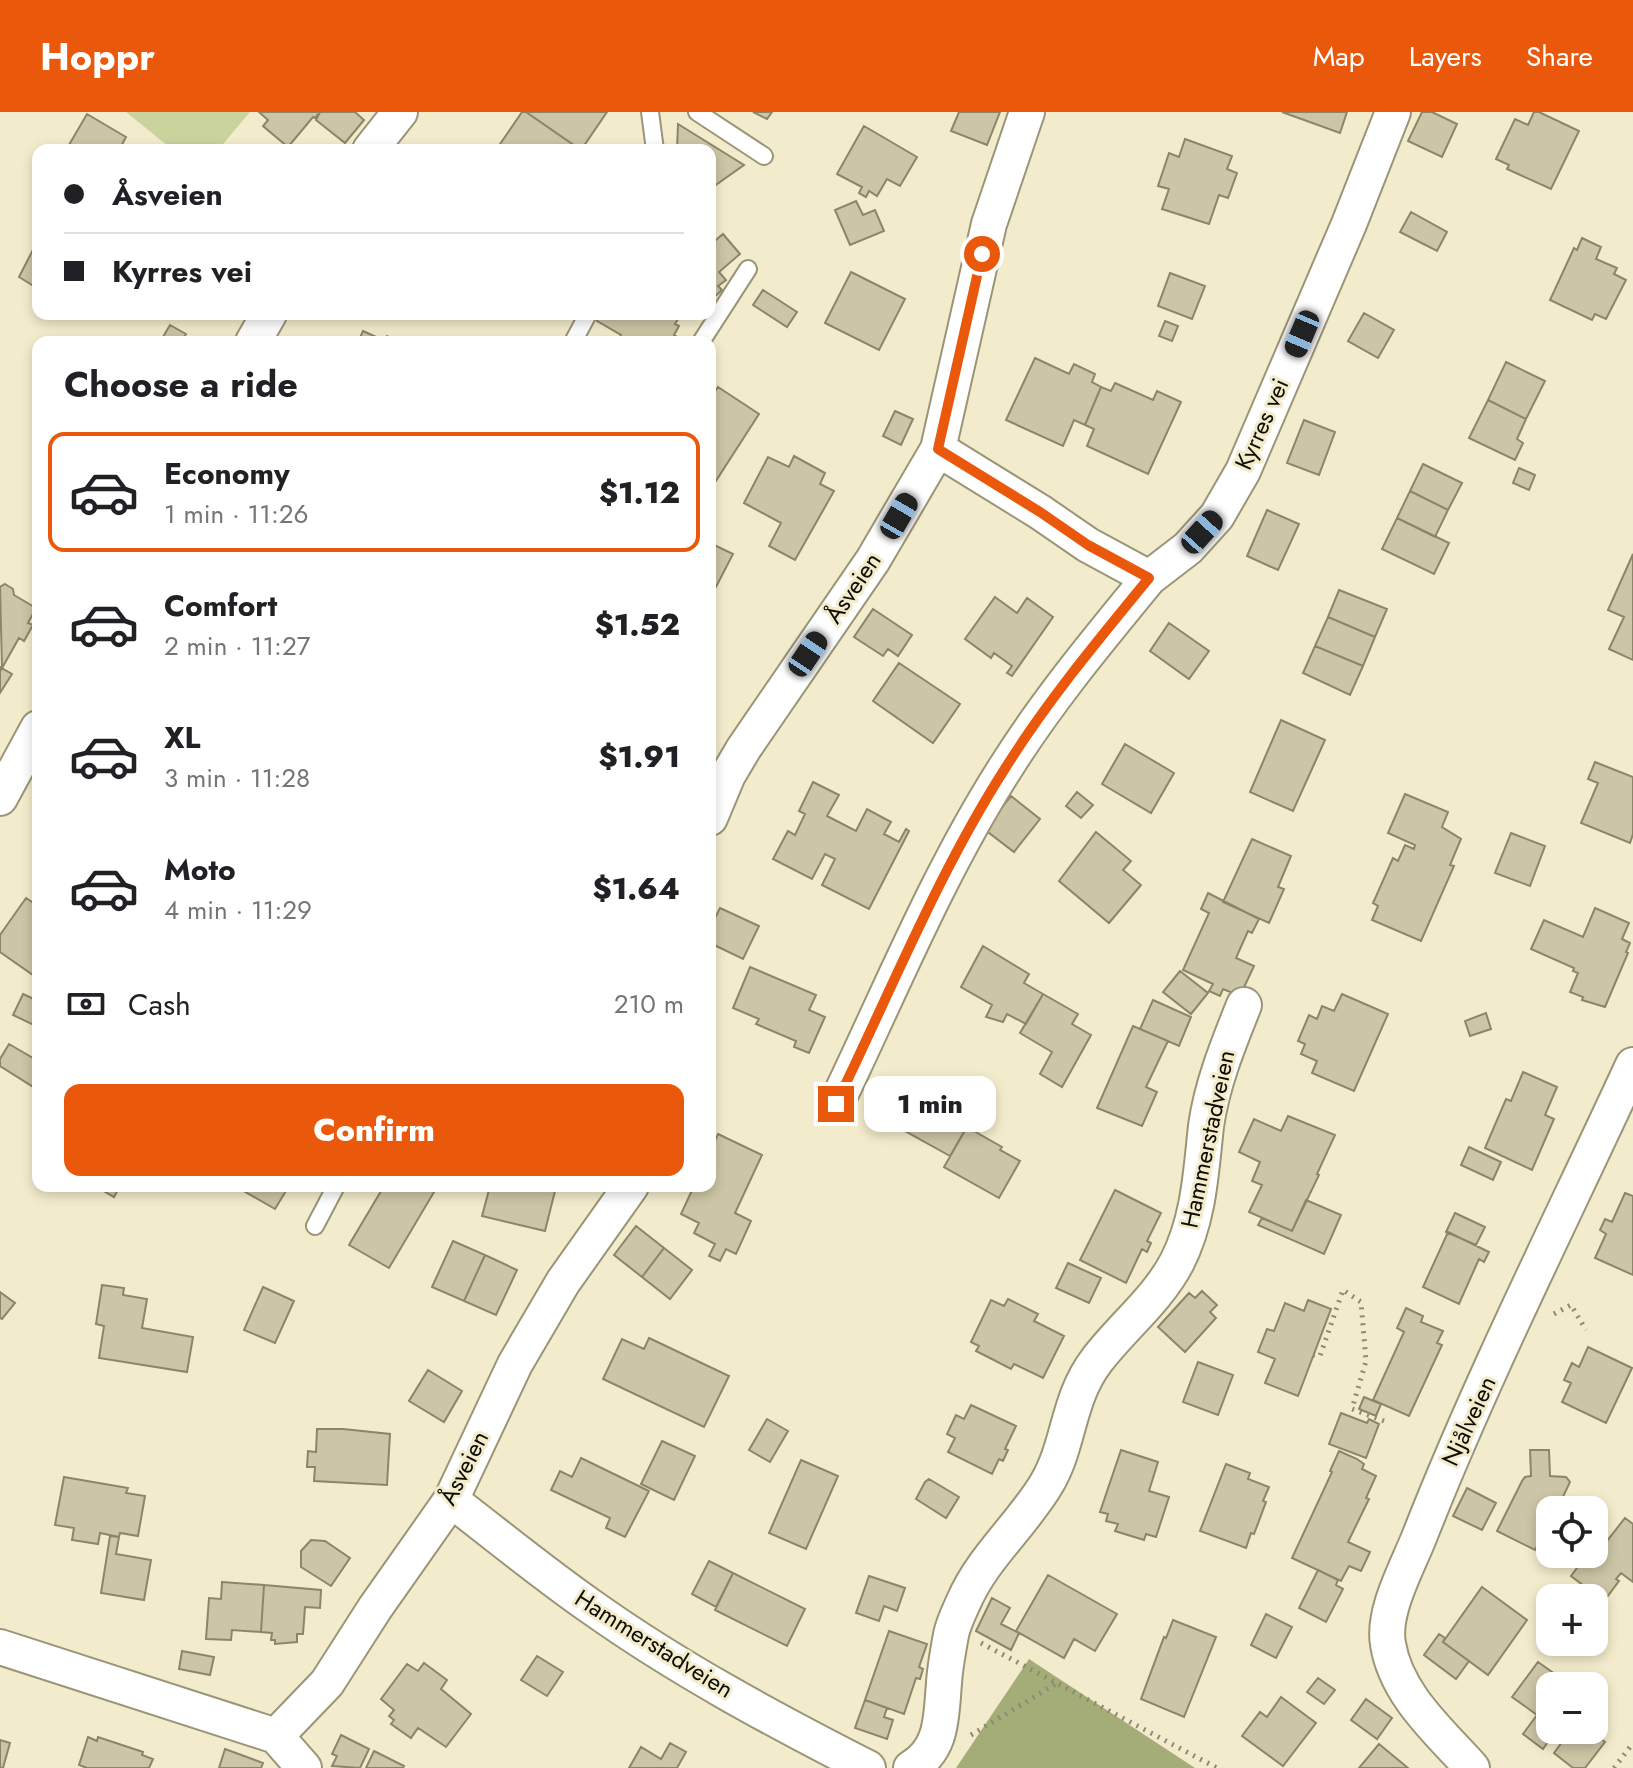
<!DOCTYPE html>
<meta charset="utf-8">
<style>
body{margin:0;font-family:Jost,sans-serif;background:#f6f6f6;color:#202124;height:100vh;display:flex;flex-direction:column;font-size:30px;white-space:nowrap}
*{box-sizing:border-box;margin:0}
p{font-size:26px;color:#757577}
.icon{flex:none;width:44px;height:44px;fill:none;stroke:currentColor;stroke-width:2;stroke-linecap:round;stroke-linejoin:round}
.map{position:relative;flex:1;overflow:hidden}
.details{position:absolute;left:32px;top:224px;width:684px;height:856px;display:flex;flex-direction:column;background:#fff;border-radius:16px;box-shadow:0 4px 12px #0003}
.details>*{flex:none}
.guide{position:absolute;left:32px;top:32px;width:684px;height:176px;border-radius:16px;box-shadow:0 4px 12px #0003;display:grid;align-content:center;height:176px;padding:0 32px;background:#fff}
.buttons{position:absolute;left:1536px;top:1384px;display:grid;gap:16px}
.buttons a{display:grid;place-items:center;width:72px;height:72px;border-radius:16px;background:#fff;box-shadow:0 4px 12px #0003;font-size:40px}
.end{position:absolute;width:36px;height:36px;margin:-18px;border:10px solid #ea580c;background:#fff;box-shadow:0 0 0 4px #fff}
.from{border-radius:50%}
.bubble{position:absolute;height:56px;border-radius:16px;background:#fff;box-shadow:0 4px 12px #0003;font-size:26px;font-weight:800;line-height:56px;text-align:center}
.car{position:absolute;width:24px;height:48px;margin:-24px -12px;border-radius:10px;box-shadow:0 0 6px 2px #0007;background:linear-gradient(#222 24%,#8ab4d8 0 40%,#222 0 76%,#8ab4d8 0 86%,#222 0)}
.guide b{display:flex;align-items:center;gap:28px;height:76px;font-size:30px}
.guide b+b{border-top:2px solid #e0e0e0}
.guide i{width:20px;height:20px;background:#202124}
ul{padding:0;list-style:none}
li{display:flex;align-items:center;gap:24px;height:120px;margin:0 16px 12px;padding:0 16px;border:4px solid transparent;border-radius:16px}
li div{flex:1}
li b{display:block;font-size:30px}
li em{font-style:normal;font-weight:800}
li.active{border-color:#ea580c}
li>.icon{width:72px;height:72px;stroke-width:1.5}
h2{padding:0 32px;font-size:36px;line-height:96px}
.pay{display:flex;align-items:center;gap:20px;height:88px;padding:0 32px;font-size:30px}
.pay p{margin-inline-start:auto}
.button{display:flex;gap:16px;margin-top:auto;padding:16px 32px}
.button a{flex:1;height:92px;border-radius:16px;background:#ea580c;color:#fff;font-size:32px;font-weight:800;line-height:92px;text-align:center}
header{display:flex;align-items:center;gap:48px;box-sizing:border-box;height:112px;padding:0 40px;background:#ea580c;color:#fff}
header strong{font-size:38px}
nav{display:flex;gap:44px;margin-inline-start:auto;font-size:28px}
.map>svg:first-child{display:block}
.green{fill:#cbd39d}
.forest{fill:#a4ac77}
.building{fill:#ccc6a6;stroke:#8c8668;stroke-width:2}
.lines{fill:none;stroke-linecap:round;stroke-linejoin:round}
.lane-casing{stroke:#9b9577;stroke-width:20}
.street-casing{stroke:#9b9577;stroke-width:38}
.path{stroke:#8f8a74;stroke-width:5;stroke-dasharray:2 6;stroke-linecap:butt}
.lane{stroke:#fff;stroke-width:16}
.street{stroke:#fff;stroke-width:34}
.route{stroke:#ea580c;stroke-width:10}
.labels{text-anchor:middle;stroke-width:6;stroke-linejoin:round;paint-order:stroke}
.street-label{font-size:24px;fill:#0e0c03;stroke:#f3eccc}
</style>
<header>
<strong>Hoppr</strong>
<nav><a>Map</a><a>Layers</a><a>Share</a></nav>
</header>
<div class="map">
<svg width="1633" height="1656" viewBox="0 0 1633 1656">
<rect width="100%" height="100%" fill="#f3eccc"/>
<path class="green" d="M126,0H250L218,38H173Z"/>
<path class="forest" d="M1029,1547L1195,1656H956Z"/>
<path class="building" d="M259,0H320L315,6L313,5L288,35L263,14L268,8Z
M320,0H355L364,8L345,31L316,8Z
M522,0H526L581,38H496Z
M526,0H607L581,38Z
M753,0H772L767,7Z
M959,0H1000L987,33L951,19Z
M1282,0H1347L1340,21Z
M1422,0H1432L1457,12L1442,45L1408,29Z
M1534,0H1539L1579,19L1551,77L1507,57L1509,53L1496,47L1515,7L1528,13Z
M87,2L126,25L119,38H66Z
M678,12L744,53L710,77V38H677Z
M864,14L917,45L900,74L887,67L877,84L869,79L866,85L859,81L862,75L837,62Z
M1185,27L1232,44L1227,57L1237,61L1228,86L1219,83L1209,112L1162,97L1169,77L1158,74L1169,41L1179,45Z
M856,89L863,103L875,98L884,119L850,133L835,98Z
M1411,100L1447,120L1437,139L1400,120Z
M723,122L740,142L719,160L726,168L718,174L722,178L710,189V133Z
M1582,126L1601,135L1596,147L1617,156L1614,162L1626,168L1606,207L1595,202L1592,208L1550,188L1574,136L1577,138Z
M38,128V175L37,176L19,165Z
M851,160L905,187L879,238L825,211Z
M1170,161L1205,174L1192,207L1158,194Z
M763,178L797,200L787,215L753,193Z
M1364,201L1394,218L1378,246L1348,229Z
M602,202H681L675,212L679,214L674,223L679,226L676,230H620L618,229L621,223L597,209Z
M1165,209L1178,214L1172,229L1159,224Z
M170,213L186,222L181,230H160Z
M363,219L385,229L387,224L400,230H358Z
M1035,246L1069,262L1074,252L1095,262L1092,270L1101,275L1085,313L1074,308L1063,334L1006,308Z
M1506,250L1545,269L1526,307L1488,288Z
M1115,271L1153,288L1157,279L1181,290L1148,362L1087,334L1094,317L1085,313L1101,275L1111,279Z
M718,275L759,302L710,378V287Z
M1488,288L1526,307L1517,327L1523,331L1515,348L1469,326Z
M895,299L913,307L901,333L883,324Z
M1304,308L1335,320L1319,363L1287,351Z
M794,344L825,361L820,372L834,379L795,448L769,434L781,411L744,391L768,345L789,355Z
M1423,352L1462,371L1448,398L1410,379Z
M1519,356L1535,363L1529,378L1513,371Z
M1410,379L1448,398L1435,425L1397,406Z
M1267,398L1299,412L1278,458L1247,444Z
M1397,406L1449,431L1434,462L1382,437Z
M710,431L733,442L716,475L710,472Z
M1633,442V548L1609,537L1624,505L1608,498Z
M5,472L13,477L14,483L36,496L28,511L33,513L24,529L19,526L2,556L0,475Z
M1339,478L1387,497L1375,525L1328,505Z
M995,485L1017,501L1027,486L1053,505L1012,564L1007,561L1012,554L994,541L991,546L965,527Z
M873,497L912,523L898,544L888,537L883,544L854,525Z
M1328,505L1375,525L1363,554L1315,534Z
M1169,511L1209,539L1189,567L1150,539Z
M1315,534L1363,554L1350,583L1303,561Z
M899,551L960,592L933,631L873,589Z
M0,555L12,562L0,581Z
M1281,608L1325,628L1293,699L1250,680Z
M1125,632L1174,661L1151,701L1102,672Z
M1595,650L1633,665V722L1630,731L1581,711L1598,671L1588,667Z
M813,670L839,683L827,704L856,719L867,697L891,710L884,722L899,730L906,717L909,719L869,797L822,773L835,747L825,742L812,767L773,747L788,719L795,723L805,702L799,699Z
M1077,680L1093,693L1081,706L1066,694Z
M1405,682L1448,700L1442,715L1461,727L1450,753L1454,754L1421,829L1372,808L1378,794L1373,791L1393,746L1398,749L1405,733L1414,737L1415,733L1388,721Z
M1011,684L1040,707L1014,740L984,717Z
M1096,720L1131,749L1123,758L1141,773L1109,811L1059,769Z
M1511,721L1545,734L1530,774L1495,761Z
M1252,727L1291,744L1278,775L1284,777L1269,811L1223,790Z
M1208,781L1259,807L1252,821L1248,819L1236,846L1254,854L1240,884L1223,877L1220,884L1209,879L1213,872L1183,858L1209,801L1201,797Z
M26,786L38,794V856L33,863L0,840V823Z
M720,796L759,814L743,847L710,831V816Z
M1595,796L1629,811L1622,827L1630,831L1626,840L1628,841L1605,895L1582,888L1583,885L1570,880L1578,861L1573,859L1574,856L1531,837L1544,808L1583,825Z
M983,834L1029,862L1024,871L1043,882L1026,912L1007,902L1003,910L986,905L992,893L961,875Z
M750,855L816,883L809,898L825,905L809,941L794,935L796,929L756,912L759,907L733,896Z
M1180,859L1208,881L1191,902L1163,880Z
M23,882L38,889V915L13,903Z
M1043,882L1078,902L1072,912L1091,923L1062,975L1040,962L1052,940L1020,921Z
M1342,882L1388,902L1354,979L1312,961L1317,949L1301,942L1305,932L1298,929L1309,903L1317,907L1322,894L1334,899Z
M1153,888L1191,905L1179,934L1140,917Z
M1486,901L1491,917L1470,924L1465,909Z
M1133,914L1168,929L1146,975L1157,980L1142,1014L1097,996Z
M9,932L38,949V971L35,976L0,954V947Z
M1523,960L1557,975L1545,1003L1554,1007L1532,1058L1485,1036L1506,987L1511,989Z
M910,970L953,995L946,1007L965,1018L950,1044L887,1009Z
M1288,1004L1335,1023L1317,1062L1319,1063L1292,1119L1249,1100L1262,1073L1252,1069L1260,1050L1239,1040L1254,1007L1281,1019Z
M967,1015L1002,1035L1000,1038L1020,1049L999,1086L944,1055Z
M718,1022L762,1043L735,1101L751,1109L736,1142L726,1137L720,1149L709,1144L715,1132L694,1121L699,1111L681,1102L694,1074H710V1040Z
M1469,1035L1501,1050L1493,1068L1461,1053Z
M95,1074H120L114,1085Z
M235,1074H289L275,1097Z
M384,1074L437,1075L389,1156L349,1133Z
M490,1074H545L544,1077L555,1079L545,1119L482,1104Z
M1115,1078L1161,1101L1147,1129L1151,1131L1147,1140L1142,1137L1126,1171L1080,1148Z
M1625,1081L1633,1084V1163L1595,1146L1606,1122L1600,1118L1605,1107L1612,1110Z
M1306,1088L1341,1103L1324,1142L1258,1113L1262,1106L1292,1119Z
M1455,1101L1485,1115L1476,1133L1446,1120Z
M636,1114L664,1136L642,1165L614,1143Z
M1448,1120L1489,1140L1484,1150L1479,1147L1459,1192L1423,1175Z
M453,1129L485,1143L464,1189L432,1175Z
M664,1136L692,1158L670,1187L642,1165Z
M485,1143L517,1158L496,1203L464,1189Z
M1068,1151L1101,1166L1089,1191L1056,1176Z
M102,1173L124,1176L123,1183L147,1187L142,1216L193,1225L187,1260L99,1246L104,1214L96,1212Z
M263,1175L294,1189L275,1231L244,1218Z
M1202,1179L1217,1193L1210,1200L1216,1206L1185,1240L1158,1215L1189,1181L1195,1186Z
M0,1180L15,1191L2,1207L0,1206Z
M1008,1187L1038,1202L1034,1209L1064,1224L1043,1266L1014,1252L1011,1257L986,1244L976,1239L979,1234L971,1230L991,1188L1004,1194Z
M1308,1188L1331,1197L1298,1284L1265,1271L1275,1247L1258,1240L1267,1217L1274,1219L1285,1191L1304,1199Z
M1406,1196L1423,1204L1421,1210L1443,1219L1437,1231L1442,1233L1409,1304L1373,1288L1404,1220L1397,1216Z
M649,1226L729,1264L704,1315L603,1267L622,1227L644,1237Z
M1588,1235L1632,1256L1606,1311L1562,1290L1571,1271L1564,1268L1572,1251L1579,1255Z
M1198,1250L1233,1263L1218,1303L1183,1290Z
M428,1258L462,1279L444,1310L409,1289Z
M1364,1285L1381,1292L1376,1304L1359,1297Z
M971,1293L1016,1314L1005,1337L1008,1338L1003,1349L999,1347L992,1362L948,1340L955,1326L947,1322L956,1303L964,1307Z
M1341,1301L1367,1311L1369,1307L1379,1312L1366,1346L1329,1332Z
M767,1307L788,1319L770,1350L749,1338Z
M317,1317H343L390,1322L387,1373L314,1369L315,1355H307L308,1339L316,1340Z
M662,1329L695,1344L674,1388L641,1372Z
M1121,1338L1158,1350L1149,1379L1169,1385L1156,1425L1146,1422L1144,1428L1115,1419L1118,1412L1106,1409L1108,1402L1100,1400Z
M1530,1338H1549L1550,1364L1566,1365L1570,1370L1561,1389L1563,1393L1560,1398H1550V1417L1545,1419L1535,1438L1497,1419L1522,1369L1525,1365L1531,1364Z
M1339,1339L1357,1347L1364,1352L1362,1357L1376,1364L1366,1386L1369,1387L1348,1430L1370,1440L1361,1459L1349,1454L1341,1469L1292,1446L1332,1360L1330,1359Z
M581,1346L649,1379L625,1425L606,1416L610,1406L551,1378L560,1359L572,1365Z
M801,1348L838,1364L806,1437L769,1421Z
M1226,1352L1250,1361L1248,1367L1269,1375L1263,1389L1266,1390L1254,1422L1251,1421L1246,1436L1200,1419Z
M64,1365L128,1376L126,1381L145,1384L138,1424L120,1421L119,1425L100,1421L98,1432L72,1428L74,1416L55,1413Z
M929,1367L959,1385L946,1406L916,1387L925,1370Z
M1467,1376L1496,1391L1482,1418L1453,1404Z
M1625,1406L1633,1412V1470L1621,1461L1616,1467L1619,1469L1604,1489L1571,1464L1586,1444L1594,1442V1435L1599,1439Z
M110,1424L119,1425L116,1442L151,1448L144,1488L101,1481Z
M311,1428L325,1429L350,1446L331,1474L301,1455V1439Z
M709,1449L733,1461L716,1495L692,1482Z
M1318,1458L1338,1468L1336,1473L1343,1477L1326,1510L1299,1496Z
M733,1461L805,1497L787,1534L715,1498Z
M1048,1463L1117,1502L1095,1539L1074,1527L1064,1546L1016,1519Z
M869,1464L905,1476L897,1499L884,1494L879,1509L856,1501Z
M222,1470L264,1473L261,1520L232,1518L231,1528L206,1527L209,1486L221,1487Z
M264,1473L321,1478L320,1496L305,1495L303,1522H297V1530L275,1532V1528H271L272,1521L261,1520Z
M1482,1475L1527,1508L1488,1563L1443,1530Z
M992,1486L1010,1496L1001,1512L1019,1521L1011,1538L976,1519Z
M1266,1502L1292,1515L1276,1546L1251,1533Z
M1173,1508L1216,1525L1184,1605L1141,1587L1164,1525L1166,1526Z
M889,1519L927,1532L919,1555L923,1557L920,1567L916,1566L904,1602L865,1588Z
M1439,1522L1445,1526L1443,1530L1469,1549L1456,1567L1424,1543Z
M182,1539L214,1545L210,1563L179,1557Z
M537,1544L563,1560L547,1584L521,1568Z
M1538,1550L1572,1574H1550V1618H1556L1543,1637L1523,1622L1537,1603L1512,1585Z
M424,1551L447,1568L441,1577L471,1602L446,1635L418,1616L411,1626L391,1612L394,1608L389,1604L394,1598L381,1587L407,1552L418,1559Z
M1318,1566L1335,1578L1324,1592L1307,1580Z
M1281,1585L1316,1611L1283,1654L1242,1624L1260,1600L1267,1605Z
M1366,1587L1392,1606L1377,1627L1351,1608Z
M865,1588L887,1596L884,1605L893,1608L887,1627L855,1616Z
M1571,1618H1589L1605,1630L1585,1656H1573L1554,1641Z
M341,1623L369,1637L360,1656L332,1654L337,1644L332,1642Z
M88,1625L97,1629L98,1625L143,1640L142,1643L153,1647L149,1656H87L79,1653Z
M0,1628L10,1631L3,1656H0Z
M670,1631L686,1640L677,1656H629L641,1635L661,1647Z
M1379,1632L1408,1656H1359Z
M225,1637L263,1651L261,1656H219Z
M374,1639L404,1654L403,1656H366Z"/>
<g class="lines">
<g class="lane-casing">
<path id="lane" d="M650,0L655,38
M697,0L764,44
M573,230L588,202
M701,230L748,157
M315,1114L336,1074"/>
</g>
<g class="street-casing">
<path id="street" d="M370,38L400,0
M253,230L269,202
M938,337L1040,400L1088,433L1149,466L1188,436L1217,404L1243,359L1349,112L1393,0
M0,686L38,616
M710,706L728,663L744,636L873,448L938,337L989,112L1027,0
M836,992C890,880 938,761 1006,655C1048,588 1099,527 1149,466
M451,1388C498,1424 544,1462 593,1496C679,1557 774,1608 868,1656
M0,1535L276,1624L304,1656
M276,1624L327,1571L375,1496L451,1388L515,1252L563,1170L631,1074
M911,1656C943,1637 941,1605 944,1571C945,1555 948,1539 951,1523C953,1512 959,1500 964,1489C983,1445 1023,1412 1047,1371C1070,1332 1067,1287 1097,1248C1123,1214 1157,1188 1177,1150C1199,1107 1201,1060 1206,1014C1212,972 1228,933 1244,893
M1472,1656C1440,1620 1396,1583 1388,1532C1382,1499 1408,1454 1420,1423C1483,1263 1561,1109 1633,953"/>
</g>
<path class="path" d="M1554,1202L1571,1193L1586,1218
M1313,1243L1320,1244L1343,1178L1361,1190L1366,1249L1352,1297L1384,1309
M981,1531L1217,1656
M971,1623L1057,1571
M1614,1656L1633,1631"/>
<use href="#lane" class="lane"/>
<use href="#street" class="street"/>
</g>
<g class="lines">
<path class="route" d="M836,992C890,881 939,759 1006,655C1048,588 1099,527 1149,466L1088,433L1040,400L938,337L982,142"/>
</g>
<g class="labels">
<g class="street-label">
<text transform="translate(1262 312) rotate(-66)" y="8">Kyrres vei</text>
<text transform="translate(853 476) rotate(-56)" y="8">Åsveien</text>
<text transform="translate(1208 1027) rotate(-78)" y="8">Hammerstadveien</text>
<text transform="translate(1469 1309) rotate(-65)" y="8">Njålveien</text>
<text transform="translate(464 1356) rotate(-63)" y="8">Åsveien</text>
<text transform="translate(654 1532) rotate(32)" y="8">Hammerstadveien</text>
</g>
</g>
</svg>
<div class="buttons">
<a><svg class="icon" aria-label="locate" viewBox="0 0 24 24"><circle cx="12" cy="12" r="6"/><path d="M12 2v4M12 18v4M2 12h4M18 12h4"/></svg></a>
<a>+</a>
<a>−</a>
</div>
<i class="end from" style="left:982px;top:142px"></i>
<i class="end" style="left:836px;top:992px"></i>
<div class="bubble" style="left:864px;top:964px;width:132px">1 min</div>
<i class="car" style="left:1302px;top:222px;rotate:203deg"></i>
<i class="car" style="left:899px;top:404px;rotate:30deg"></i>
<i class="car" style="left:1202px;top:420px;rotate:42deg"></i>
<i class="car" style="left:808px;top:542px;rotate:34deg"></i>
<div class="guide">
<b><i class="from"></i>Åsveien</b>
<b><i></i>Kyrres vei</b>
</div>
<section class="details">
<h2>Choose a ride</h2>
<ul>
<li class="active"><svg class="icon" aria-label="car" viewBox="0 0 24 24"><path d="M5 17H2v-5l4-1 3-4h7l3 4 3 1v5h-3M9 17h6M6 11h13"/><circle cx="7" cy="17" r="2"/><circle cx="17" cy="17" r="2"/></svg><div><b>Economy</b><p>1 min · 11:26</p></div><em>$1.12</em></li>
<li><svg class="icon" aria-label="car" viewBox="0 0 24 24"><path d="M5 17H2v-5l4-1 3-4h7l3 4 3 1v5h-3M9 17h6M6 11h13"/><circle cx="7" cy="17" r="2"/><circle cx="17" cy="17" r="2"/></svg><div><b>Comfort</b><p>2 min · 11:27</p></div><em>$1.52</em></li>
<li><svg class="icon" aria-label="car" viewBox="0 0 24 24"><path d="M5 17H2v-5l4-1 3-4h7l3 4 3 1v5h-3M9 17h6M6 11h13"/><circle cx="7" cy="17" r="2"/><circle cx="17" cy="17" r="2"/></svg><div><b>XL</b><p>3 min · 11:28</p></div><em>$1.91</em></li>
<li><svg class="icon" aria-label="car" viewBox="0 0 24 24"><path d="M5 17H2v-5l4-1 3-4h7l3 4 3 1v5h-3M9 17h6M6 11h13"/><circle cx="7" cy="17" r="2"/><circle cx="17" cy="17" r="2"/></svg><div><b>Moto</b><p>4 min · 11:29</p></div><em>$1.64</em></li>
</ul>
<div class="pay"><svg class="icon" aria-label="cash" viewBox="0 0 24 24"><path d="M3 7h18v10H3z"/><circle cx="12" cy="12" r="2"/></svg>Cash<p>210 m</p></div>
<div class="button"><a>Confirm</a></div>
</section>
</div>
